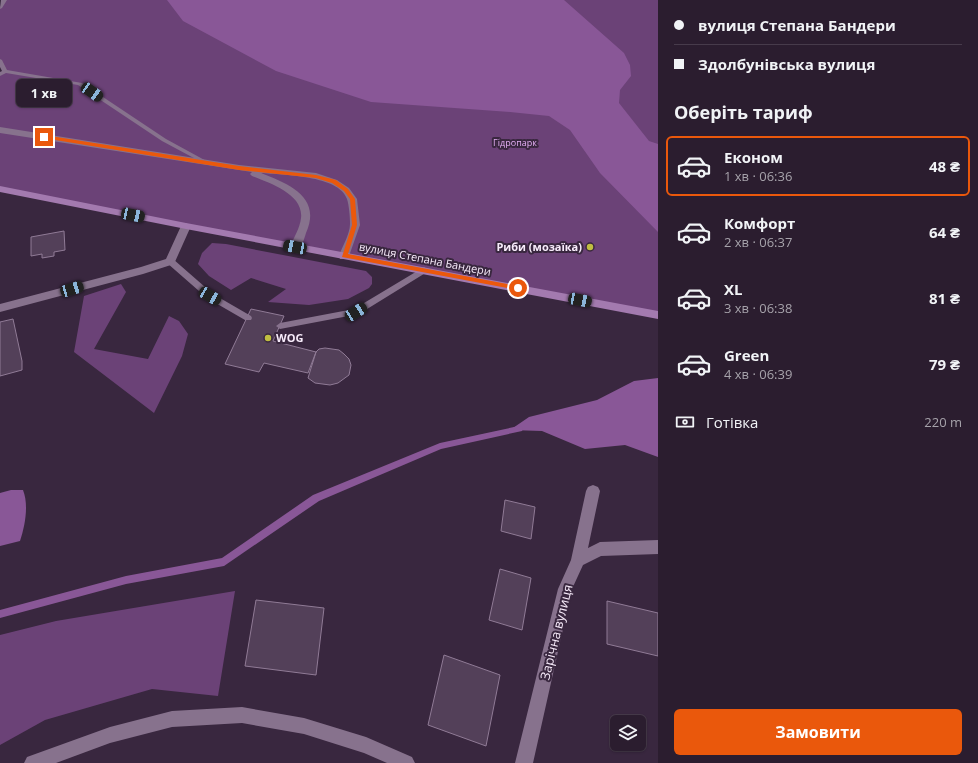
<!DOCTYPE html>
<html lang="uk">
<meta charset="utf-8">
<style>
body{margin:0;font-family:"Open Sans",sans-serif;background:#332637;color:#f1f3f6;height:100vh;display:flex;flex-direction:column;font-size:15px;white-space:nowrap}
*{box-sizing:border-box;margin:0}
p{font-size:13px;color:#a6a2aa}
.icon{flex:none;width:22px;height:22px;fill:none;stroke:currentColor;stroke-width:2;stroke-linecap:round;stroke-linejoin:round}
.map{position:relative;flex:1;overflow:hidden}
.side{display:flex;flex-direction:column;background:#2b1d2f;width:320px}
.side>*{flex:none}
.top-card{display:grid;align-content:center;height:88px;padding:0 16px;background:#2b1d2f}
.fabs{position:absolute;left:610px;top:715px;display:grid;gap:8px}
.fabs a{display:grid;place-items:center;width:36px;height:36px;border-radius:6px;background:#2b1d2f;box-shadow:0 1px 3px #0004,0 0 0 1px #473b4b;font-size:20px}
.end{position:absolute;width:18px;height:18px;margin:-9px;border:5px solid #ea580c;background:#fff;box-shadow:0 0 0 2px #fff}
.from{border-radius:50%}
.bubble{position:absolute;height:28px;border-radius:6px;background:#2b1d2f;box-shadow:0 1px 3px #0004,0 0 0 1px #473b4b;font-size:13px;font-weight:700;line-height:28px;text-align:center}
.car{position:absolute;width:12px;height:24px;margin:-12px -6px;border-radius:5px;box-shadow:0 0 3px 1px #0007;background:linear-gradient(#222 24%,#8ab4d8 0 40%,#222 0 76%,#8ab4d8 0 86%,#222 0)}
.top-card b{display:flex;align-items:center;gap:14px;height:38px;font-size:15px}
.top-card b+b{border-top:1px solid #473b4b}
.top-card i{width:10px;height:10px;background:#f1f3f6}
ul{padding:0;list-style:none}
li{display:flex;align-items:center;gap:12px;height:60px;margin:0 8px 6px;padding:0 8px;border:2px solid transparent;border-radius:6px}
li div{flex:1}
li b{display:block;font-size:15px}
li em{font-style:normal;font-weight:700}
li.active{border-color:#ea580c}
li>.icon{width:36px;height:36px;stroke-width:1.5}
h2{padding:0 16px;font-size:18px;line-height:48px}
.pay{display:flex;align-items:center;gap:10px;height:44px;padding:0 16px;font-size:15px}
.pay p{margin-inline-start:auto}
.button{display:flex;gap:8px;margin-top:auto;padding:8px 16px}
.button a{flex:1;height:46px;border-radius:6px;background:#ea580c;color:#fff;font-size:16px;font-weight:700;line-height:46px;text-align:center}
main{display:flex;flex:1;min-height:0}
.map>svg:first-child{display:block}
.green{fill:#6b4277}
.water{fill:#895797}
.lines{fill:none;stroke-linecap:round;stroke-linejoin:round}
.stream{fill:#895797;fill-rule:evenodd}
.building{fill:#534059;stroke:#907b96}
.lane{fill:#87728d;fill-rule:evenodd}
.street{fill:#87728d;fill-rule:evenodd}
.secondary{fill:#a37aaf;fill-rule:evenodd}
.route{fill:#ea580c}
.poi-dot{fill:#c0be41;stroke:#39273f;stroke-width:1.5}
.labels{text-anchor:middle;stroke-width:4;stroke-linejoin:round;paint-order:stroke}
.far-park-label{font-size:9px;fill:#e4aef4;stroke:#39273f}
.poi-label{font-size:11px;font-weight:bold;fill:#f8ecfb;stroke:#39273f;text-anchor:end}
.street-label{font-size:11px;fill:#f8ecfb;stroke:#39273f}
.near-street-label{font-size:13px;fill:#f8ecfb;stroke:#39273f}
</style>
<main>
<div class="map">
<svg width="658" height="763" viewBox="0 0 658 763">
<rect width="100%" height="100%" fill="#39273f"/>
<path class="green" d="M4,0H658V315L0,189V75L5,71L0,61V7Z
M212,243L226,244L366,271L372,277V284L369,288L348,299L309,305L268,302L286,289L251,278L231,290L209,276L198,264L202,253Z
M121,284L126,292L94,349L148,359L169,316L179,321L188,334L182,356L154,413L74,352L84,296Z
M235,591L218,696L152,689L45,720L0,745V635L56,621Z"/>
<path class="water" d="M167,0H564L624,53L630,65L631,76L620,90L619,103L649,141L658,144V232L600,173L570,130L549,116L510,112L371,102L276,71L183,21Z
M658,378V457L625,445L585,449L542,431L510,430L529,417L597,400L634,381Z
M11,490H23C29,505 25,526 20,541L0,546V493Z"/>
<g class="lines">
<path class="stream" d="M519,426L522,427L523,429L522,431L441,449L319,501L224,566L126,584L0,618V610L126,576L222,558L313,495L440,443Z"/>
</g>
<path class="building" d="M64,231L65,250L54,252V256L42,258V254L31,256V237Z
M251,309L284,316L273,341L316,352L308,373L264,363L259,372L225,364Z
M13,319L22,361V370L0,376V322Z
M325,348L339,350L344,354L349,359L351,365L349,375L338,383L330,385L315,383L308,378L316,352L319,349Z
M505,500L535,507L531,539L501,531Z
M500,569L531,578L522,630L489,620Z
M256,600L324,608L316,675L245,666Z
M607,601L658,613V656L607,644Z
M444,655L500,675L486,746L428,725Z"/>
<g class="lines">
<path class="lane" d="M1,0H7L2,8L0,9Z
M0,59L2,60L7,70L82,83L166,139L210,163L209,164H205L162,141L78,85L6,73L0,76V72L2,71L0,67Z
M170,258L173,259L213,294L251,316L252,318L251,320H245L207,298L167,263L166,261Z
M424,267L428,270L427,272L359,314L280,329L276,326L280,323L354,309Z"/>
<path class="street" d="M0,127L239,165L316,173L337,180L349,188L357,199L360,225L349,256L348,259H340L339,256C342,247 350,234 350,224C350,217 349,205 347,199C339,175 282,175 261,173C289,184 322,197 306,233C304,239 302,249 295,250L290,247C294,237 300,228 301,218C304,194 269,183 252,176L250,174L252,172L0,133Z
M186,223L191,226L174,264L143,274L0,312V304L141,267L166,259L181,226Z
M593,485L598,487L600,491L588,548L600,542L658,540V554L601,556L583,565L572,589L533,763H515L558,589L571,560L586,491L588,487Z
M242,707L304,718L366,737L412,757L415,763H387L364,753L304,734L242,723L172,727L110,743L56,763H24L27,757L110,727L172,711Z"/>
<path class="secondary" d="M0,186L186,223L658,311V319L186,229L0,192Z"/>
</g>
<path class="route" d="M44,135L239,166L316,175L336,180L348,189L355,199L357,225L348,254L518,286L521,288L518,290L342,257L352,225L350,199L344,191L332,183L316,178L239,170L43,138Z"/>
<g class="poi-dot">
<circle cx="590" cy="247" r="4"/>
<circle cx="268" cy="338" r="4"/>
</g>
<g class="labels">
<g class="far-park-label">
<text x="515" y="146">Гідропарк</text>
</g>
<g class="poi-label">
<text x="582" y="251">Риби (мозаїка)</text>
<text x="276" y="342" text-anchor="start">WOG</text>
</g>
<g class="street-label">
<text transform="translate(425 259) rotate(11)" y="4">вулиця Степана Бандери</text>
</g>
<g class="near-street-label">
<text transform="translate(556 632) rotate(-76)" y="5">Зарічна вулиця</text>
</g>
</g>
</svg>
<div class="fabs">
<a><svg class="icon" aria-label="layers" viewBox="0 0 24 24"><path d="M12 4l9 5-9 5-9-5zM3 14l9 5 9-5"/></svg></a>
</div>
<i class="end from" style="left:518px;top:288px"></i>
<i class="end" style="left:44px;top:137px"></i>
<div class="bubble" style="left:16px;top:79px;width:56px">1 хв</div>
<i class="car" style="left:92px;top:92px;rotate:124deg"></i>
<i class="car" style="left:133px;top:215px;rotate:102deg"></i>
<i class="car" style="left:295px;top:247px;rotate:281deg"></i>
<i class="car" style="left:72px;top:289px;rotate:74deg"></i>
<i class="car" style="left:210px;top:296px;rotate:120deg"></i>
<i class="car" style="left:580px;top:300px;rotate:101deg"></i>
<i class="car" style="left:356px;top:312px;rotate:58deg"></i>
</div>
<section class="side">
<div class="top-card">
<b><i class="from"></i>вулиця Степана Бандери</b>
<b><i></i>Здолбунівська вулиця</b>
</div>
<h2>Оберіть тариф</h2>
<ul>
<li class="active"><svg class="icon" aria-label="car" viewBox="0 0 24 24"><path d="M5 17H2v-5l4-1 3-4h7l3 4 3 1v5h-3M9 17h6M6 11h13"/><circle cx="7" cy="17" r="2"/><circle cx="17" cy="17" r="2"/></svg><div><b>Економ</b><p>1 хв · 06:36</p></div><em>48 ₴</em></li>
<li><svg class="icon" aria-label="car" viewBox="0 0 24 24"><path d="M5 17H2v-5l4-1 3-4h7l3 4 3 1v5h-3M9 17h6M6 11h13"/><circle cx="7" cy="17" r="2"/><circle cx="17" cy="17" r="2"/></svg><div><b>Комфорт</b><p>2 хв · 06:37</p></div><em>64 ₴</em></li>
<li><svg class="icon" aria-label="car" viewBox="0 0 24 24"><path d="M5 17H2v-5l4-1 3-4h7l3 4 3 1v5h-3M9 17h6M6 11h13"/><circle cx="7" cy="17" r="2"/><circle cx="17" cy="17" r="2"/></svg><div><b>XL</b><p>3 хв · 06:38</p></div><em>81 ₴</em></li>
<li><svg class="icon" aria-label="car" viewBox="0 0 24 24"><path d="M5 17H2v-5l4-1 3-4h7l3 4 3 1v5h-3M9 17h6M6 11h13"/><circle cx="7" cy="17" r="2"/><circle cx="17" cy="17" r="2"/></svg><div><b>Green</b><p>4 хв · 06:39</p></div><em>79 ₴</em></li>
</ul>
<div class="pay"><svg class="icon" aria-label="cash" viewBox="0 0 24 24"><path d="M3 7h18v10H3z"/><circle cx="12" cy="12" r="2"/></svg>Готівка<p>220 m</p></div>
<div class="button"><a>Замовити</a></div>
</section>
</main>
